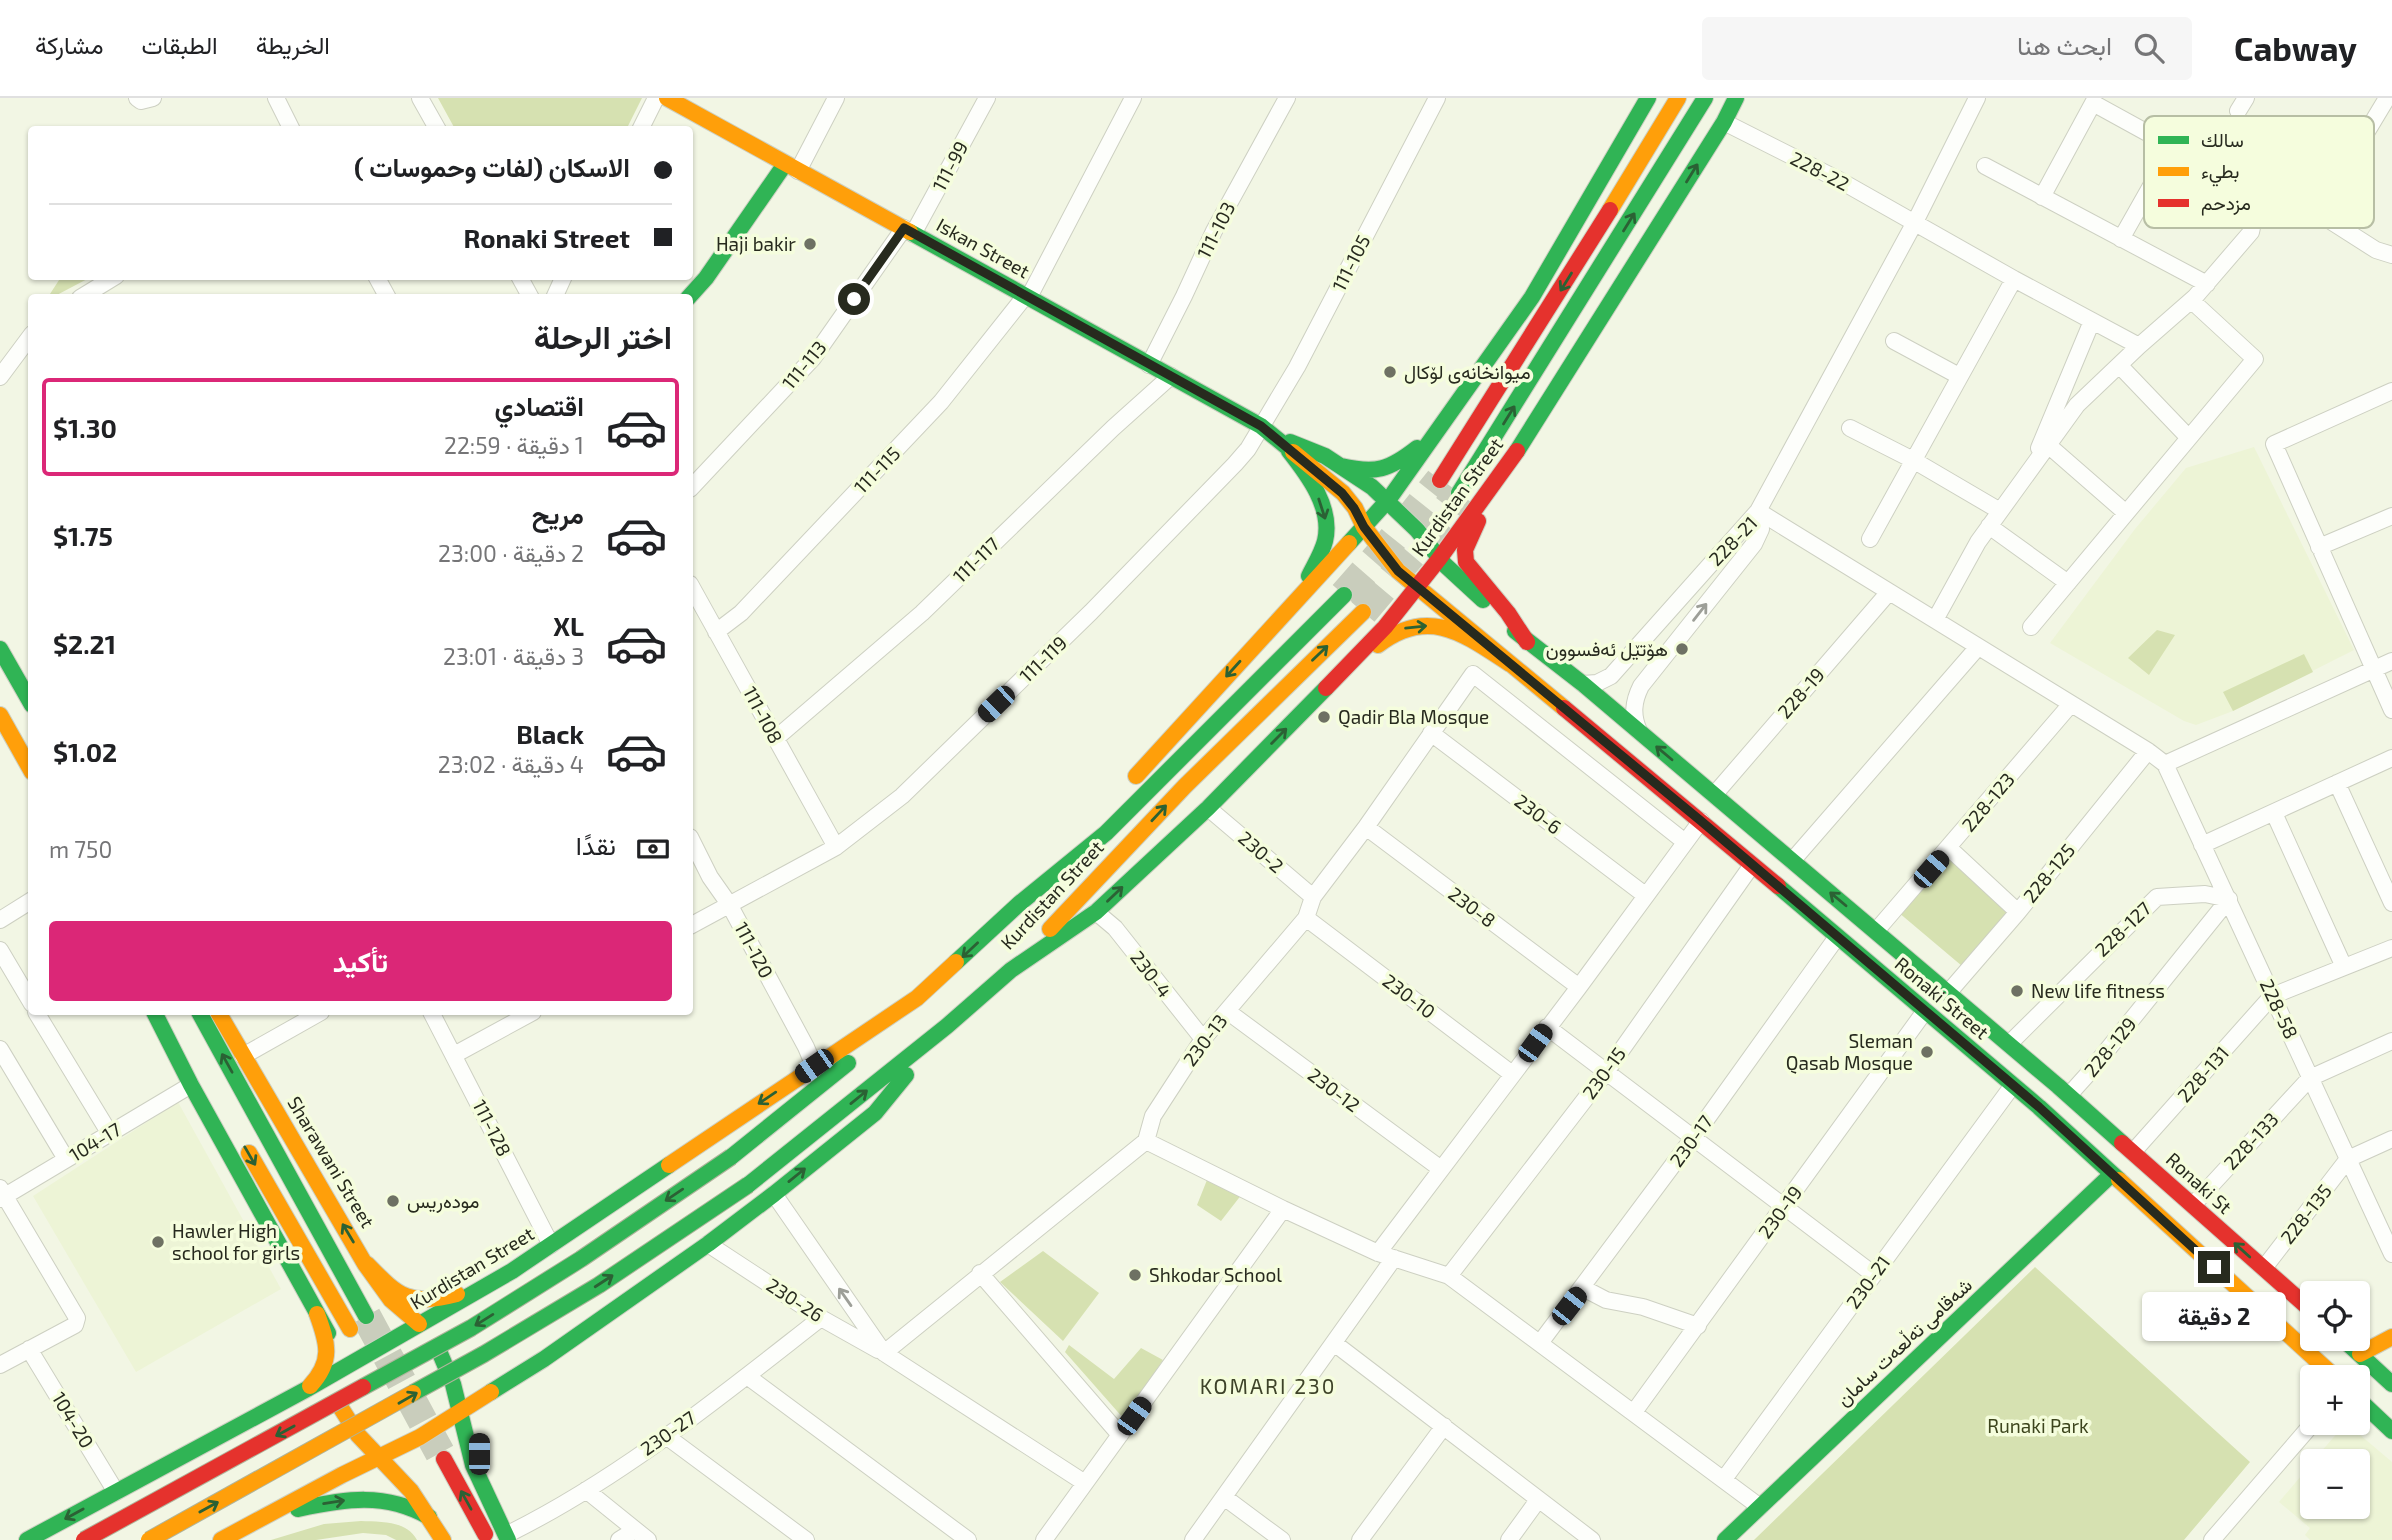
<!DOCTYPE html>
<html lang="ar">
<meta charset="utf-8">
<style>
body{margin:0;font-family:"Exo 2",Vazirmatn,sans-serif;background:#f6f6f6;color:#202124;direction:rtl;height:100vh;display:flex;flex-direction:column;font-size:26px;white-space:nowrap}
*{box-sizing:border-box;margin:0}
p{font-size:23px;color:#757577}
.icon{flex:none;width:38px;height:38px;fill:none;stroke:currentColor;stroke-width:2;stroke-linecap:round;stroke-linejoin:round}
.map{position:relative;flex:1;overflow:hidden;direction:ltr}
.panel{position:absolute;left:28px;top:196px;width:665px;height:721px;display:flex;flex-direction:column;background:#fff;border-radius:7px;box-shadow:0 2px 5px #0004;direction:rtl}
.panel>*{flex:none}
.top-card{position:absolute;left:28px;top:28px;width:665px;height:154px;border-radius:7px;box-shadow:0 2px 5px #0004;direction:rtl;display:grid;align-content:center;height:154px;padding:0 21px;background:#fff}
.fabs{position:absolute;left:2300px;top:1183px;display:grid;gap:14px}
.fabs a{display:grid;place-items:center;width:70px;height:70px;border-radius:7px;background:#fff;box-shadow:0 2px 5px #0004;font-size:35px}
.end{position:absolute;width:32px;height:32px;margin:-16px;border:9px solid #272a1e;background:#fff;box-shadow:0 0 0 4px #fff}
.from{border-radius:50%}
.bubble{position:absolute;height:49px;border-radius:7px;background:#fff;box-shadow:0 2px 5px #0004;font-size:23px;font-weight:700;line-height:49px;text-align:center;direction:rtl}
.car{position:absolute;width:21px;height:42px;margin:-21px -10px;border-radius:9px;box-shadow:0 0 5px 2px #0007;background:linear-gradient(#222 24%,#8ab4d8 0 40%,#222 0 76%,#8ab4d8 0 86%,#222 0)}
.top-card b{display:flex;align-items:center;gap:24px;height:66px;font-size:26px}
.top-card b+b{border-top:2px solid #e0e0e0}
.top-card i{width:18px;height:18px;background:#202124}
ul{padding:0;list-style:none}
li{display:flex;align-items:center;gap:21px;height:98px;margin:0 14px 10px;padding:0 7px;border:4px solid transparent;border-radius:7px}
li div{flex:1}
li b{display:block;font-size:26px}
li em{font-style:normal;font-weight:700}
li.current{border-color:#db2777}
li>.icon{width:63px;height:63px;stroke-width:1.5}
h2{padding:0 21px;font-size:32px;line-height:84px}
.pay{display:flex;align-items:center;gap:18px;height:77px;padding:0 21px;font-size:26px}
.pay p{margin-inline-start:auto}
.action{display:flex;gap:14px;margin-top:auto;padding:14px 21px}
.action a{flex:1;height:80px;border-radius:7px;background:#db2777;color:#fff;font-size:28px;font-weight:700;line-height:80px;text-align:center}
header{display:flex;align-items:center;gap:42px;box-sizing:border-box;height:98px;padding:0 35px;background:#fff;border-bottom:2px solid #e0e0e0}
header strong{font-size:33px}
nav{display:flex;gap:38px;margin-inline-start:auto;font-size:24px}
.search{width:490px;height:63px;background:#f6f6f6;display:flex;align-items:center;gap:18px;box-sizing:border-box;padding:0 24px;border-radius:7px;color:#757577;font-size:26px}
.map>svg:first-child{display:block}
.built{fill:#edf4d6}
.green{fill:#d6e1b1}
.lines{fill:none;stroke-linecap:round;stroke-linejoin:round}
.highway-tunnel{stroke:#c9cdbc;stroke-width:30;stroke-dasharray:30 15;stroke-linecap:butt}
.street-casing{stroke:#cdd0c2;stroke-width:18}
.fast-casing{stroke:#cdd0c2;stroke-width:18}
.slow-casing{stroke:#cdd0c2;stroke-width:18}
.jam-casing{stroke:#cdd0c2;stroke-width:18}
.street{stroke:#fdfefb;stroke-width:16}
.fast{stroke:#30b455;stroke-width:16}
.slow{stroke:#ff9f0a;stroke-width:16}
.jam{stroke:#e5322d;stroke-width:16}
.fast-bridge-casing{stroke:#b0b59c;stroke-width:18;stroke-linecap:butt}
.slow-bridge-casing{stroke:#b0b59c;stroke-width:18;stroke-linecap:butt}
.jam-bridge-casing{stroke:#b0b59c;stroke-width:18;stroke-linecap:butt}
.fast-bridge{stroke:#30b455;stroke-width:16}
.slow-bridge{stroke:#ff9f0a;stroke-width:16}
.jam-bridge{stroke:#e5322d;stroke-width:16}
.oneway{stroke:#2b6134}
.oneway2{stroke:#9d9f98}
.route{stroke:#272a1e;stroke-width:9}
.poi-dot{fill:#6e7163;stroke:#f5fddd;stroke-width:2.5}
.labels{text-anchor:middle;stroke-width:7;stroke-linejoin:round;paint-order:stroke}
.street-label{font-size:19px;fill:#272a1e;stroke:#f5fddd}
.poi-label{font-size:19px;fill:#272a1e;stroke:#f5fddd;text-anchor:start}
.park-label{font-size:19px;fill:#3d451d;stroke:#f5fddd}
.neighbourhood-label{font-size:21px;letter-spacing:2px;fill:#3e4329;stroke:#f5fddd}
.key{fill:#f5fddd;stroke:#b7bea4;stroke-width:2}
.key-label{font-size:19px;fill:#272a1e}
</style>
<header>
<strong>Cabway</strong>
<div class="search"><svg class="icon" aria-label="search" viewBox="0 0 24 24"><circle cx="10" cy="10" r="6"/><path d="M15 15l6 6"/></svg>ابحث هنا</div>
<nav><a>الخريطة</a><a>الطبقات</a><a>مشاركة</a></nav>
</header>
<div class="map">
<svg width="2392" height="1442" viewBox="0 0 2392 1442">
<rect width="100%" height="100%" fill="#f2f6e4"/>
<path class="built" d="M2254,349L2354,552L2233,613L2196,627L2184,623L2050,545L2135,431L2186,370Z
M178,1004L281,1191L136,1274L33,1098Z
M2346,1325L2392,1364V1442H2310L2305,1437L2310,1430L2279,1404L2312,1365V1409H2357V1363H2313Z"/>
<path class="green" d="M438,0H642L626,32L455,31Z
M61,179V178L91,179L53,199H48Z
M2157,532L2175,537L2149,577L2128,560Z
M2304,556L2313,574L2233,613L2223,594Z
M1952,757L2013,813L1962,868L1898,814Z
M1209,1077L1242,1096L1221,1123L1197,1107Z
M1043,1153L1099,1195L1063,1243L1000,1184Z
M2035,1169L2250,1364L2184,1442H1754Z
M1069,1247L1114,1281L1141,1250L1163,1262L1124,1321L1065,1254Z
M361,1423C381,1424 406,1422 417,1442H396L386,1437L363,1435L316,1442H271L324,1426Z"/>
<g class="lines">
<path class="highway-tunnel" d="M1344,497L1393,441L1440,382
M1363,514L1412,456L1459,395
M366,1218L440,1355"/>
<g class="street-casing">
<path id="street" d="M137,0L141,3L153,0
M276,0L292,32
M420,0L438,32
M2387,0L2318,115L2376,152L2392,157
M2238,13L2246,0
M1724,24L1839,82L2014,181L2139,248
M640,32L656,0
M1985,68L2207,186
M798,73L836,0
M913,136L987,0
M2121,141L2173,49
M376,178L388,200
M519,178L531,200
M1029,199L1133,0
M80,200L116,178
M554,200L564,178
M1894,243L1959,278
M1149,267L1184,198L1214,133L1287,0
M2120,268L2189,340
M0,279L32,236
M2392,293L2274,346L2392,612
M1850,330L1913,362L2000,413
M2048,347L2126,415
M2039,350L2092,223
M690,391L813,260L904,130
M1758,413L2148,653L2165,666L2392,1156
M1989,428L2068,485
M1870,441L2014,181
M2319,449L2392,418
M690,486L836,749
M1935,522L1978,444L2077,307L2139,248L2195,199L2251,134L2255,115L2253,98L2173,49L2093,5L2042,99
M2031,529L2255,261L2192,203
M716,534L741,515L941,304L1026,197
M1583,586L1597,585L1611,578L1758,413L1915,124L1977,0
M1639,633C1632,617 1633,604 1641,588L1754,446L1761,431L1758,413
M1431,635L1645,797
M775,641L922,515L1113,330L1171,278
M2165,666L2392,563
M2337,685L2392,805
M1714,697L1889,494
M1208,710L1313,799
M2274,715L2344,869
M1366,729L1579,889
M690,739L710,779L729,806L806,949L814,968
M2202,747L2392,660
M1949,750L2018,814
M1792,763L1978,549
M1096,814L1115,830L1203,941
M1306,820L1512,976
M0,822L32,802
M690,828L836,749L902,698L1091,514L1235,366L1248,351L1297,269L1437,0
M1876,833L2071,606
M0,852L32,906
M1948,895L2018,814L2148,653
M1227,913L1441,1071
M36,914L110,1036
M431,914L551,1147
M1547,929L1873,1176
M2009,946L2157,799L2205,796L2229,801L2087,977L2069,997
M0,951L66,1061
M454,957L533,914
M243,958L321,914
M1146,1043L1283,1111L1378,1155L1449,1178L1760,1409
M2133,1054L2272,898L2392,850
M0,1090L77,1220L75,1227L0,1267
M774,1096L884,1255L1085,1385
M0,1101L191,987
M2193,1107L2310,980L2392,943
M708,1146L821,1220L878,1252
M1378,1155L1579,889L1701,723
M2264,1170L2348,1061L2392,1041
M980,1175L1120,1337
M1449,1178L1606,974L1752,767
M1583,1190L1606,1202L1643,1209L1698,1228
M1334,1245L1592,1442
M1540,1245L1693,1040L1837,839
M29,1251L116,1394
M884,1255L1146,1043L1153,1018L1203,941L1306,820L1313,799L1366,729L1473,576L1685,744
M747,1278L968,1442
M1634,1314L1925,913
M666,1338L806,1442
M1724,1381L2013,987
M586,1392L648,1442
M1224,1399L1282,1442
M506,1437C620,1381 721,1298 821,1220
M619,1442L635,1432
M1044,1442L1283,1111
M1193,1442L1394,1160
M1360,1442L1444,1328
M1509,1442L1538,1402
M2212,1442L2313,1325"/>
</g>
<g class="fast-casing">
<path id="fast" d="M910,134L1261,328L1293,354
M688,200L706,180L785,66
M1290,344L1325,358L1372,389L1417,432L1445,467L1483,502
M1289,353C1308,377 1333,410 1325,443C1322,455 1315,466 1309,478
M1517,353L1724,24L1736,0
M1341,368C1376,376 1389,372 1417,350
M1459,395L1705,0
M1349,445L1389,401L1532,199L1648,0
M1515,533L1583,586L2058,988L2122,1045
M0,551L32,607
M1778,788L2039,1009L2119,1082
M956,864L1020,805L1106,735L1344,497
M154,914L191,987L328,1235
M199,914L366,1218
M731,1059L848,965
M748,1087L947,928L1011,872L1096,814L1208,710L1326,590
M2343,1241L2392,1286
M439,1253L453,1286L473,1367L508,1442
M491,1294L544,1261L708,1146L774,1096L875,1015L906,977
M2357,1300L2392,1333
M298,1411C345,1401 385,1394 429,1419
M27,1442L307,1291L512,1173L669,1067
M1725,1442L2112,1076"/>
</g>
<g class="slow-casing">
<path id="slow" d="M667,0L910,134
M1610,112L1678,0
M1293,354L1343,395L1355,410L1364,429L1398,473L1564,610
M1378,547C1429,508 1464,536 1510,566
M0,617L32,674
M1136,678L1349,445
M1050,831L1185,688L1363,514
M218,914L365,1166L391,1202L419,1226
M249,1055L350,1231
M669,1067L917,900L956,864
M2119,1082L2335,1279
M367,1166C400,1200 409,1208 457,1196
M2360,1256L2392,1239
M310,1288C333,1263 328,1246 317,1216
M339,1307L358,1337L411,1393L443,1442
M221,1442L342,1377L420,1339L491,1294"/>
</g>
<g class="jam-casing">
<path id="jam" d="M1440,382L1610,112
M1478,423L1465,452L1466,464L1508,515L1527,544
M1326,590L1385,529L1439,461L1517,353
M1564,610L1778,788
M2122,1045L2312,1213
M444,1361L485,1436"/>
</g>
<use href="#street" class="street"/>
<use href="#fast" class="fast"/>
<use href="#slow" class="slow"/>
<use href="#jam" class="jam"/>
<g class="fast-bridge-casing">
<path id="fast-bridge" d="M363,1289L471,1230L581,1161L731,1059
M413,1295L484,1256L599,1187L748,1087"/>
</g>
<g class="slow-bridge-casing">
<path id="slow-bridge" d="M149,1442L413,1295"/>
</g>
<g class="jam-bridge-casing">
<path id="jam-bridge" d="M84,1442L363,1289"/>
</g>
<use href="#fast-bridge" class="fast-bridge"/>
<use href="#slow-bridge" class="slow-bridge"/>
<use href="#jam-bridge" class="jam-bridge"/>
</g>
<defs><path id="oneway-shaft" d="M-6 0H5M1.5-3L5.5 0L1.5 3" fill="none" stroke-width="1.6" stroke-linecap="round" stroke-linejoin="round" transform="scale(1.75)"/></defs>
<g class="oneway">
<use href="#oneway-shaft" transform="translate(1692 75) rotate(-58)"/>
<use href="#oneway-shaft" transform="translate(1629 124) rotate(-58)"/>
<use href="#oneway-shaft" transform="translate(1566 184) rotate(122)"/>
<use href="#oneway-shaft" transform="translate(1509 317) rotate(-58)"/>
<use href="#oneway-shaft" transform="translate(1322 411) rotate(72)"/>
<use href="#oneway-shaft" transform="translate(1416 529) rotate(-6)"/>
<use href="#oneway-shaft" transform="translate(1320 555) rotate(-44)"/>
<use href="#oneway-shaft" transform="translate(1233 571) rotate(132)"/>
<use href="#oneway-shaft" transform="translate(1279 638) rotate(-45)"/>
<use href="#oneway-shaft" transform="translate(1664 655) rotate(-140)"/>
<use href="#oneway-shaft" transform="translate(1159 715) rotate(-47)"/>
<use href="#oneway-shaft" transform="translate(1115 796) rotate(-44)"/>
<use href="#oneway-shaft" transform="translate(1838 801) rotate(-140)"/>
<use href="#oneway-shaft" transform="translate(970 852) rotate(137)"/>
<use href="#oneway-shaft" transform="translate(227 965) rotate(-119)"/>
<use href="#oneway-shaft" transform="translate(859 999) rotate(-39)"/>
<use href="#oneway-shaft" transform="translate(767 1000) rotate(146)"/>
<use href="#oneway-shaft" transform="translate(250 1058) rotate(60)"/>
<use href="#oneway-shaft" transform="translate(797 1077) rotate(-39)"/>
<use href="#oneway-shaft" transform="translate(674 1097) rotate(146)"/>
<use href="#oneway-shaft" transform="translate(348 1135) rotate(-121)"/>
<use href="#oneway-shaft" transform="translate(2242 1152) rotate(-138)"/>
<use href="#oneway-shaft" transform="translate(604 1183) rotate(-33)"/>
<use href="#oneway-shaft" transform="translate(484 1222) rotate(148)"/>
<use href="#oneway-shaft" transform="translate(408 1300) rotate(-30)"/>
<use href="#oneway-shaft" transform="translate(285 1333) rotate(151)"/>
<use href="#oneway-shaft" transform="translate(466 1402) rotate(-119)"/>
<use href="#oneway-shaft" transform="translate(334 1404) rotate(-9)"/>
<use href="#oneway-shaft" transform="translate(209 1409) rotate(-29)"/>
<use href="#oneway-shaft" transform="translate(74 1416) rotate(151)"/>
</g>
<g class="oneway2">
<use href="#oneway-shaft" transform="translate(1700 514) rotate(-52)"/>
<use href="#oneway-shaft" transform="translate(845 1199) rotate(-125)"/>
</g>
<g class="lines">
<path class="route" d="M854,201L904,130L1261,328L1342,395L1354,410L1364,429L1398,473L1701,723L2039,1009L2214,1169"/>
</g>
<g class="poi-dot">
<circle cx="810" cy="146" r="7"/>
<circle cx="1390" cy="274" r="7"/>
<circle cx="1682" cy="551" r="7"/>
<circle cx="1324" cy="619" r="7"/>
<circle cx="2017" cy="893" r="7"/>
<circle cx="1927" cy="954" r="7"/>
<circle cx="393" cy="1103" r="7"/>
<circle cx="158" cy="1144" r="7"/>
<circle cx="1135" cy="1177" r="7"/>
</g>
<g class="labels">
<g class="street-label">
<text transform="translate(950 68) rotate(-62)" y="7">111-99</text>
<text transform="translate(1820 73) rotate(27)" y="7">228-22</text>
<text transform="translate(1216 132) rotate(-63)" y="7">111-103</text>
<text transform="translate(983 150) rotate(29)" y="7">Iskan Street</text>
<text transform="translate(1351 165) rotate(-63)" y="7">111-105</text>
<text transform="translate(804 267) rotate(-50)" y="7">111-113</text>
<text transform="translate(877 372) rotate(-46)" y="7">111-115</text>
<text transform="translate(1457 399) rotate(-54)" y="7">Kurdistan Street</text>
<text transform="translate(1733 443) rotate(-46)" y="7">228-21</text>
<text transform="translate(976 462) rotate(-44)" y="7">111-117</text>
<text transform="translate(1043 561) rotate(-44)" y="7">111-119</text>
<text transform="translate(1801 595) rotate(-49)" y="7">228-19</text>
<text transform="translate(763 617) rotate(62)" y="7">111-108</text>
<text transform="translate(1988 704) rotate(-50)" y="7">228-123</text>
<text transform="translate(1538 716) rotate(37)" y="7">230-6</text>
<text transform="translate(1261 754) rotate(41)" y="7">230-2</text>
<text transform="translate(2049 775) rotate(-51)" y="7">228-125</text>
<text transform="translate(1052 797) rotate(-47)" y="7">Kurdistan Street</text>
<text transform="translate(1472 809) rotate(37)" y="7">230-8</text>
<text transform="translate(2123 831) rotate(-44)" y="7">228-127</text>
<text transform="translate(754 852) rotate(62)" y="7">111-120</text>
<text transform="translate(1151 876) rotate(52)" y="7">230-4</text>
<text transform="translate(1409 898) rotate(37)" y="7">230-10</text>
<text transform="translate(1942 900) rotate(40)" y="7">Ronaki Street</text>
<text transform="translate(2279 911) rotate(65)" y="7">228-58</text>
<text transform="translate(1205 942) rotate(-53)" y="7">230-13</text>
<text transform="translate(2110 949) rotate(-51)" y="7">228-129</text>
<text transform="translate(1604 975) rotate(-54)" y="7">230-15</text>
<text transform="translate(2203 976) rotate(-49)" y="7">228-131</text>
<text transform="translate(1334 992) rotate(37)" y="7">230-12</text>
<text transform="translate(492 1030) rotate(63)" y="7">111-128</text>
<text transform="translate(1691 1043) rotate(-54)" y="7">230-17</text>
<text transform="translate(2251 1043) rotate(-47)" y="7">228-133</text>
<text transform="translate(95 1044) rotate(-31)" y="7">104-17</text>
<text transform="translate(331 1064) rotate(59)" y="7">Sharawani Street</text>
<text transform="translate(2199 1085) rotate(42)" y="7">Ronaki St</text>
<text transform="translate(1780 1114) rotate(-54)" y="7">230-19</text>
<text transform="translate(2306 1116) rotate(-52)" y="7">228-135</text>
<text transform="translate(472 1170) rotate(-31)" y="7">Kurdistan Street</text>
<text transform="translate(1868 1184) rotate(-54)" y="7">230-21</text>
<text transform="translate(795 1202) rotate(33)" y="7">230-26</text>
<text transform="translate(1904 1244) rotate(-43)" y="7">شەقامی تەڵعەت سامان</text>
<text transform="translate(73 1322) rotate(59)" y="7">104-20</text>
<text transform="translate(668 1335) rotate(-35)" y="7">230-27</text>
</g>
<g class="poi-label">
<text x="796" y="153" text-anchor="end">Haji bakir</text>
<text x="1404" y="281">میوانخانەی لۆکال</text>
<text x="1668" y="558" text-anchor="end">هۆتێل ئەفسوون</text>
<text x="1338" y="626">Qadir Bla Mosque</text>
<text x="2031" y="900">New life fitness</text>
<text x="1913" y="950" text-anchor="end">Sleman<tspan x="1913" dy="22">Qasab Mosque</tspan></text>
<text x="407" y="1110">مودەریس</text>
<text x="172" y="1140">Hawler High<tspan x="172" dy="22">school for girls</tspan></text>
<text x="1149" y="1184">Shkodar School</text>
</g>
<g class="park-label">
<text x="2038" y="1335">Runaki Park</text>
</g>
<g class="neighbourhood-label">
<text x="1268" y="1296">KOMARI 230</text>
</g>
</g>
<rect x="2144" y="18" width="230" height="112" rx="10" class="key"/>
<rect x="2158" y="38" width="31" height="8" fill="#30b455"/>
<rect x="2158" y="69" width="31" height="9" fill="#ff9f0a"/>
<rect x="2158" y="101" width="31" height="8" fill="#e5322d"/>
<g class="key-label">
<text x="2201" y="49">سالك</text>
<text x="2201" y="80">بطيء</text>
<text x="2201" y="112">مزدحم</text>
</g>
</svg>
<div class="fabs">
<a><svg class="icon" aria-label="locate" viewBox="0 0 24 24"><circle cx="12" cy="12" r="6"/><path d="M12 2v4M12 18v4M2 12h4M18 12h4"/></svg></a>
<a>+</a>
<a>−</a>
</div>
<i class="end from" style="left:854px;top:201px"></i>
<i class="end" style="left:2214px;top:1169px"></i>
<div class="bubble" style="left:2142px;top:1194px;width:144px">2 دقيقة</div>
<i class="car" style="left:996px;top:606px;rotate:226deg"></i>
<i class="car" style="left:1931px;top:771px;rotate:41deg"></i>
<i class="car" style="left:1535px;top:945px;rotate:36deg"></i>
<i class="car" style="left:814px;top:968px;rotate:235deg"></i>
<i class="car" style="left:1569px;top:1208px;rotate:38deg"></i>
<i class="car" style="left:1134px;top:1318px;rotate:36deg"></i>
<i class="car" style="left:479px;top:1356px;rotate:0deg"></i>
<div class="top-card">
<b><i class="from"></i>الاسكان (لفات وحموسات )</b>
<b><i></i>Ronaki Street</b>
</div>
<section class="panel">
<h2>اختر الرحلة</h2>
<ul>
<li class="current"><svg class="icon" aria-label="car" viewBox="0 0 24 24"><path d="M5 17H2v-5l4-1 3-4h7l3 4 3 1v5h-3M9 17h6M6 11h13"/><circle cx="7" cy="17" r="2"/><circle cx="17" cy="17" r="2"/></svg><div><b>اقتصادي</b><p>1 دقيقة · 22:59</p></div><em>$1.30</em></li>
<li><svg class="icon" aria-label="car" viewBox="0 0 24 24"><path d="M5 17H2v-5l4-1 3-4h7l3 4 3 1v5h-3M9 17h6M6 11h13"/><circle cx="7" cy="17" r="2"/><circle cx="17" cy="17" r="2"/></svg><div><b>مريح</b><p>2 دقيقة · 23:00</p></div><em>$1.75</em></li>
<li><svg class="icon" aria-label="car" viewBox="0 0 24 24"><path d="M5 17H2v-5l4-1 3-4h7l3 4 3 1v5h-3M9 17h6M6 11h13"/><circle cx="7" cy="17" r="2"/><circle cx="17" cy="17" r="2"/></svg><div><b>XL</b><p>3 دقيقة · 23:01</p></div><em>$2.21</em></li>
<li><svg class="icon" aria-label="car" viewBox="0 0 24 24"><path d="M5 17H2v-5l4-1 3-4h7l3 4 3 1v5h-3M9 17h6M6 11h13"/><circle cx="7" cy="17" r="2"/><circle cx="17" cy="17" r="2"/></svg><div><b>Black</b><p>4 دقيقة · 23:02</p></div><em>$1.02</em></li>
</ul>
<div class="pay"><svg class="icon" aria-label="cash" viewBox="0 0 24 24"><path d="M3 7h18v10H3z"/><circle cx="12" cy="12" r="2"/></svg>نقدًا<p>750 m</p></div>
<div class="action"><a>تأكيد</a></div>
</section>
</div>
